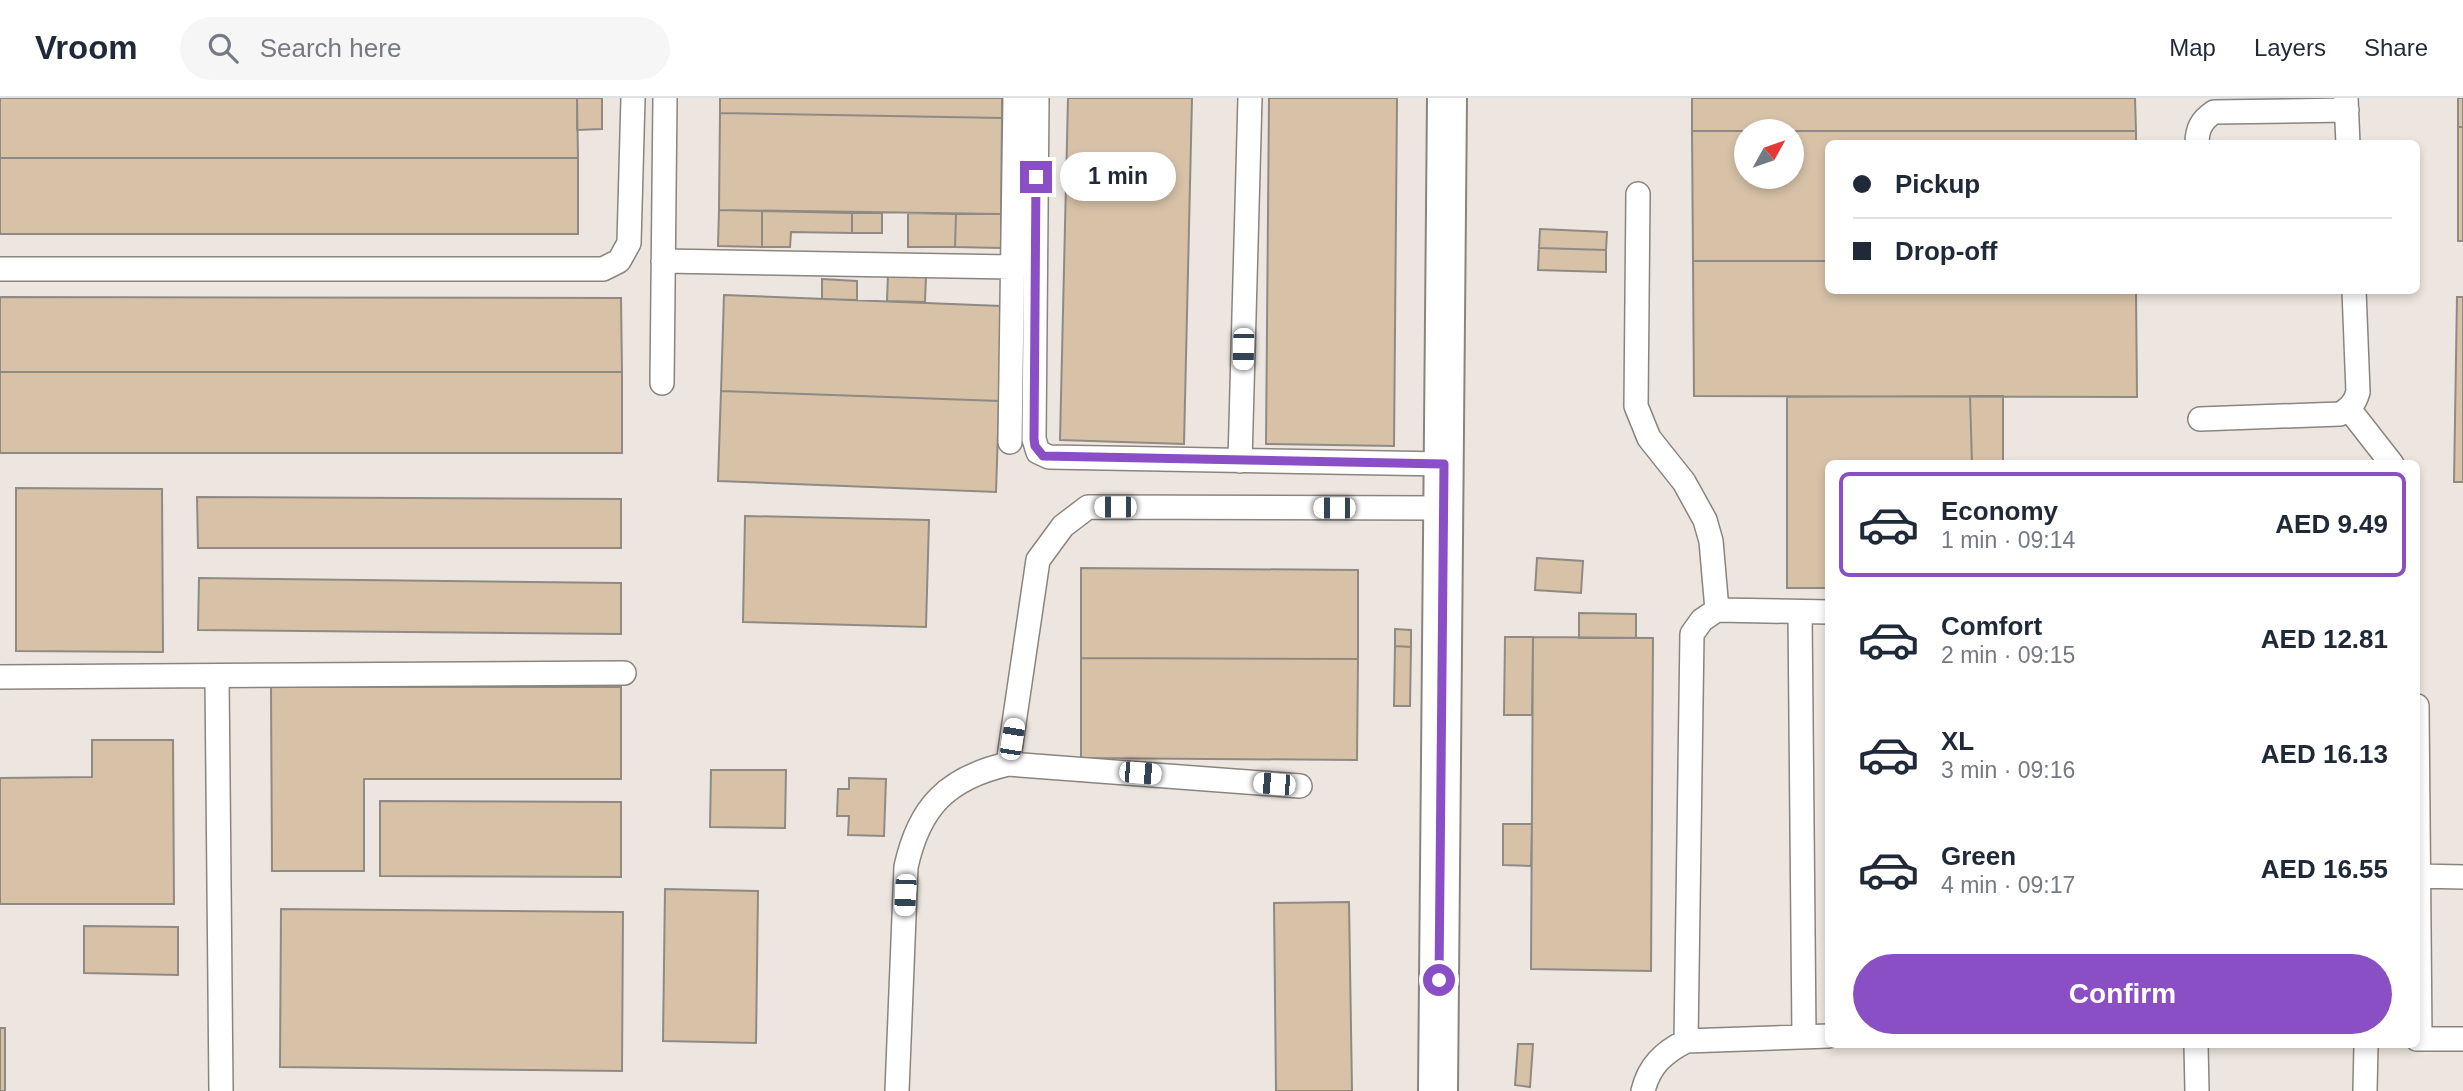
<!DOCTYPE html>
<meta charset="utf-8">
<style>
body{margin:0;font-family:Arial,sans-serif;background:#f6f6f7;color:#1f2937;height:100vh;display:flex;flex-direction:column;font-size:26px;white-space:nowrap}
*{box-sizing:border-box;margin:0}
p{font-size:23px;color:#747a83}
.icon{flex:none;width:38px;height:38px;fill:none;stroke:currentColor;stroke-width:2;stroke-linecap:round;stroke-linejoin:round}
.map{position:relative;flex:1;overflow:hidden}
.side{position:absolute;left:1825px;top:362px;width:595px;height:588px;display:flex;flex-direction:column;background:#fff;border-radius:10px;box-shadow:0 4px 10px #0003}
.side>*{flex:none}
.hud{position:absolute;left:1825px;top:42px;width:595px;height:154px;border-radius:10px;box-shadow:0 4px 10px #0003;display:grid;align-content:center;height:154px;padding:0 28px;background:#fff}
.needle{width:46px;rotate:50deg}
.fabs{position:absolute;left:1734px;top:21px;display:grid;gap:14px}
.fabs a{display:grid;place-items:center;width:70px;height:70px;border-radius:50%;background:#fff;box-shadow:0 4px 10px #0003;font-size:35px}
.end{position:absolute;width:32px;height:32px;margin:-16px;border:9px solid #8b4fc5;background:#fff;box-shadow:0 0 0 4px #fff}
.from{border-radius:50%}
.bubble{position:absolute;height:49px;border-radius:24px;background:#fff;box-shadow:0 4px 10px #0003;font-size:23px;font-weight:700;line-height:49px;text-align:center}
.car{position:absolute;width:21px;height:42px;margin:-21px -10px;border-radius:9px;box-shadow:0 0 5px 2px #0007;background:linear-gradient(#fff 24%,#345 0 40%,#fff 0 76%,#345 0 86%,#fff 0)}
.hud b{display:flex;align-items:center;gap:24px;height:66px;font-size:26px}
.hud b+b{border-top:2px solid #e0e1e3}
.hud i{width:18px;height:18px;background:#1f2937}
ul{padding:12px 0 0;list-style:none}
li{display:flex;align-items:center;gap:21px;height:105px;margin:0 14px 10px;padding:0 14px;border:4px solid transparent;border-radius:10px}
li div{flex:1}
li b{display:block;font-size:26px}
li em{font-style:normal;font-weight:700}
li.active{border-color:#8b4fc5}
li>.icon{width:63px;height:63px;stroke-width:1.5}
.primary-button{display:flex;gap:14px;margin-top:auto;padding:14px 28px}
.primary-button a{flex:1;height:80px;border-radius:42px;background:#8b4fc5;color:#fff;font-size:28px;font-weight:700;line-height:80px;text-align:center}
header{display:flex;align-items:center;gap:42px;box-sizing:border-box;height:98px;padding:0 35px;background:#fff;border-bottom:2px solid #e0e1e3}
header strong{font-size:33px}
nav{display:flex;gap:38px;margin-inline-start:auto;font-size:24px}
.search{width:490px;height:63px;background:#f6f6f7;display:flex;align-items:center;gap:18px;box-sizing:border-box;padding:0 24px;border-radius:38px;color:#747a83;font-size:26px}
.map>svg:first-child{display:block}
.building{fill:#d7c2a8;stroke:#8f8a83;stroke-width:2;fill-rule:evenodd}
.lines{fill:none;stroke-linecap:round;stroke-linejoin:round}
.service-casing{stroke:#8a847f;stroke-width:26}
.minor-casing{stroke:#8a847f;stroke-width:42}
.service{stroke:#fff;stroke-width:23}
.minor{stroke:#fff;stroke-width:38}
.route{stroke:#8b4fc5;stroke-width:9}
</style>
<header>
<strong>Vroom</strong>
<div class="search"><svg class="icon" aria-label="search" viewBox="0 0 24 24"><circle cx="10" cy="10" r="6"/><path d="M15 15l6 6"/></svg>Search here</div>
<nav><a>Map</a><a>Layers</a><a>Share</a></nav>
</header>
<div class="map">
<svg width="2463" height="993" viewBox="0 0 2463 993">
<rect width="100%" height="100%" fill="#ede6e0"/>
<path class="building" d="M0,0H577L578,60H0Z
M577,0H602V31L577,32Z
M720,0H1002V20L720,15Z
M1068,0H1192L1184,346L1060,342Z
M1269,0H1397L1394,348L1266,346Z
M1692,0H2135L2136,33H1692Z
M2458,0H2463V29H2458Z
M720,15L1002,20L1001,116L719,112Z
M2458,29H2463V143H2458Z
M1692,33H2136V46H1829V163H1693ZM1746,33H1792V79H1746Z
M0,60H578V136H0Z
M719,112L762,113V149L718,148Z
M762,113L852,115V135L791,134L790,149H762Z
M852,115H882V135H852Z
M908,115L956,116L955,149H908Z
M956,116H1001V150L955,149Z
M1540,131L1607,134L1606,152L1539,150Z
M1539,150L1606,152V174L1538,172Z
M1693,163H1829V192H2136L2137,299L1694,298Z
M888,176L926,178L925,204L887,203Z
M822,181L857,183V202L822,201Z
M724,197L1001,208L999,303L721,293Z
M0,199L621,200L622,274H0Z
M2457,199H2463V384H2454Z
M0,274H622V355H0Z
M721,293L999,303L996,394L718,383Z
M1970,298L1972,366H1829V490H1787V299Z
M1970,298H2003V366H1972Z
M16,390L162,391L163,554L16,553Z
M197,399L621,401V450H198Z
M745,418L929,422L926,529L743,524Z
M1537,460L1583,463L1581,495L1535,492Z
M1081,470L1358,472V561L1081,560Z
M199,480L621,485V536L198,532Z
M1579,515L1636,516V540H1579Z
M1395,531L1411,532V549L1395,548Z
M1505,539H1533L1532,617H1504Z
M1533,539L1653,540L1651,873L1531,871Z
M1395,548L1411,549L1410,608H1394Z
M1081,560L1358,561L1357,662L1081,660Z
M271,589H621V681H364V773H272Z
M92,642H173L174,806H0V680L92,679Z
M711,672H786L785,730L710,729Z
M849,680L886,681L884,738L848,737L849,718H837L838,691H849Z
M380,703L621,704V779L380,778Z
M1503,726H1532L1531,768L1503,767Z
M665,791L758,793L756,945L663,943Z
M1349,804L1352,993H1276L1274,805Z
M281,811L623,814L622,973L280,969Z
M84,828L178,829V877L84,875Z
M0,930H5V993H0Z
M1518,946H1533L1530,989L1515,987Z"/>
<g class="lines">
<g class="service-casing">
<path id="service" d="M1037,0L1034,341L1038,354L1049,359L1444,366
M2346,0L2348,46
M2197,46C2197,30 2202,22 2214,14L2347,12
M1638,96L1636,308L1649,340L1684,384L1705,422L1711,443L1717,512
M663,163L1012,169
M0,171H603L619,163L629,145L633,0
M662,285L665,0
M2349,311L2392,366
M2200,321L2340,316C2350,310 2355,305 2358,294L2354,192
M1010,344L1015,0
M1240,363L1250,0
M1800,514L1804,939
M0,579L624,575
M217,579L221,993
M2417,608L2420,941
M1008,666L1038,462L1063,428L1088,409L1443,410
M2419,778L2463,779
M2417,941H2463
M1686,943L1692,536L1702,522L1717,512L1829,514
M2196,947L2197,993
M897,993L906,769C919,709 947,680 1008,666L1300,688
M1643,993C1649,968 1663,955 1686,943L1829,938
M2365,993L2366,947"/>
</g>
<g class="minor-casing">
<path id="minor" d="M1438,993L1447,0"/>
</g>
<use href="#service" class="service"/>
<use href="#minor" class="minor"/>
</g>
<g class="lines">
<path class="route" d="M1036,79L1034,341L1035,348L1043,358L1444,366L1439,882"/>
</g>
</svg>
<div class="fabs">
<a><svg class="needle" viewBox="-14 -14 28 28"><path d="M0-13l5 13h-10z" fill="#e53935"/><path d="M0 13l5-13h-10z" fill="#747a83"/></svg></a>
</div>
<i class="end from" style="left:1439px;top:882px"></i>
<i class="end" style="left:1036px;top:79px"></i>
<div class="bubble" style="left:1060px;top:54px;width:116px">1 min</div>
<i class="car" style="left:1243px;top:251px;rotate:181deg"></i>
<i class="car" style="left:1115px;top:409px;rotate:270deg"></i>
<i class="car" style="left:1334px;top:410px;rotate:270deg"></i>
<i class="car" style="left:1012px;top:641px;rotate:9deg"></i>
<i class="car" style="left:1140px;top:675px;rotate:95deg"></i>
<i class="car" style="left:1274px;top:686px;rotate:275deg"></i>
<i class="car" style="left:905px;top:797px;rotate:183deg"></i>
<div class="hud">
<b><i class="from"></i>Pickup</b>
<b><i></i>Drop-off</b>
</div>
<section class="side">
<ul>
<li class="active"><svg class="icon" aria-label="car" viewBox="0 0 24 24"><path d="M5 17H2v-5l4-1 3-4h7l3 4 3 1v5h-3M9 17h6M6 11h13"/><circle cx="7" cy="17" r="2"/><circle cx="17" cy="17" r="2"/></svg><div><b>Economy</b><p>1 min · 09:14</p></div><em>AED 9.49</em></li>
<li><svg class="icon" aria-label="car" viewBox="0 0 24 24"><path d="M5 17H2v-5l4-1 3-4h7l3 4 3 1v5h-3M9 17h6M6 11h13"/><circle cx="7" cy="17" r="2"/><circle cx="17" cy="17" r="2"/></svg><div><b>Comfort</b><p>2 min · 09:15</p></div><em>AED 12.81</em></li>
<li><svg class="icon" aria-label="car" viewBox="0 0 24 24"><path d="M5 17H2v-5l4-1 3-4h7l3 4 3 1v5h-3M9 17h6M6 11h13"/><circle cx="7" cy="17" r="2"/><circle cx="17" cy="17" r="2"/></svg><div><b>XL</b><p>3 min · 09:16</p></div><em>AED 16.13</em></li>
<li><svg class="icon" aria-label="car" viewBox="0 0 24 24"><path d="M5 17H2v-5l4-1 3-4h7l3 4 3 1v5h-3M9 17h6M6 11h13"/><circle cx="7" cy="17" r="2"/><circle cx="17" cy="17" r="2"/></svg><div><b>Green</b><p>4 min · 09:17</p></div><em>AED 16.55</em></li>
</ul>
<div class="primary-button"><a>Confirm</a></div>
</section>
</div>
